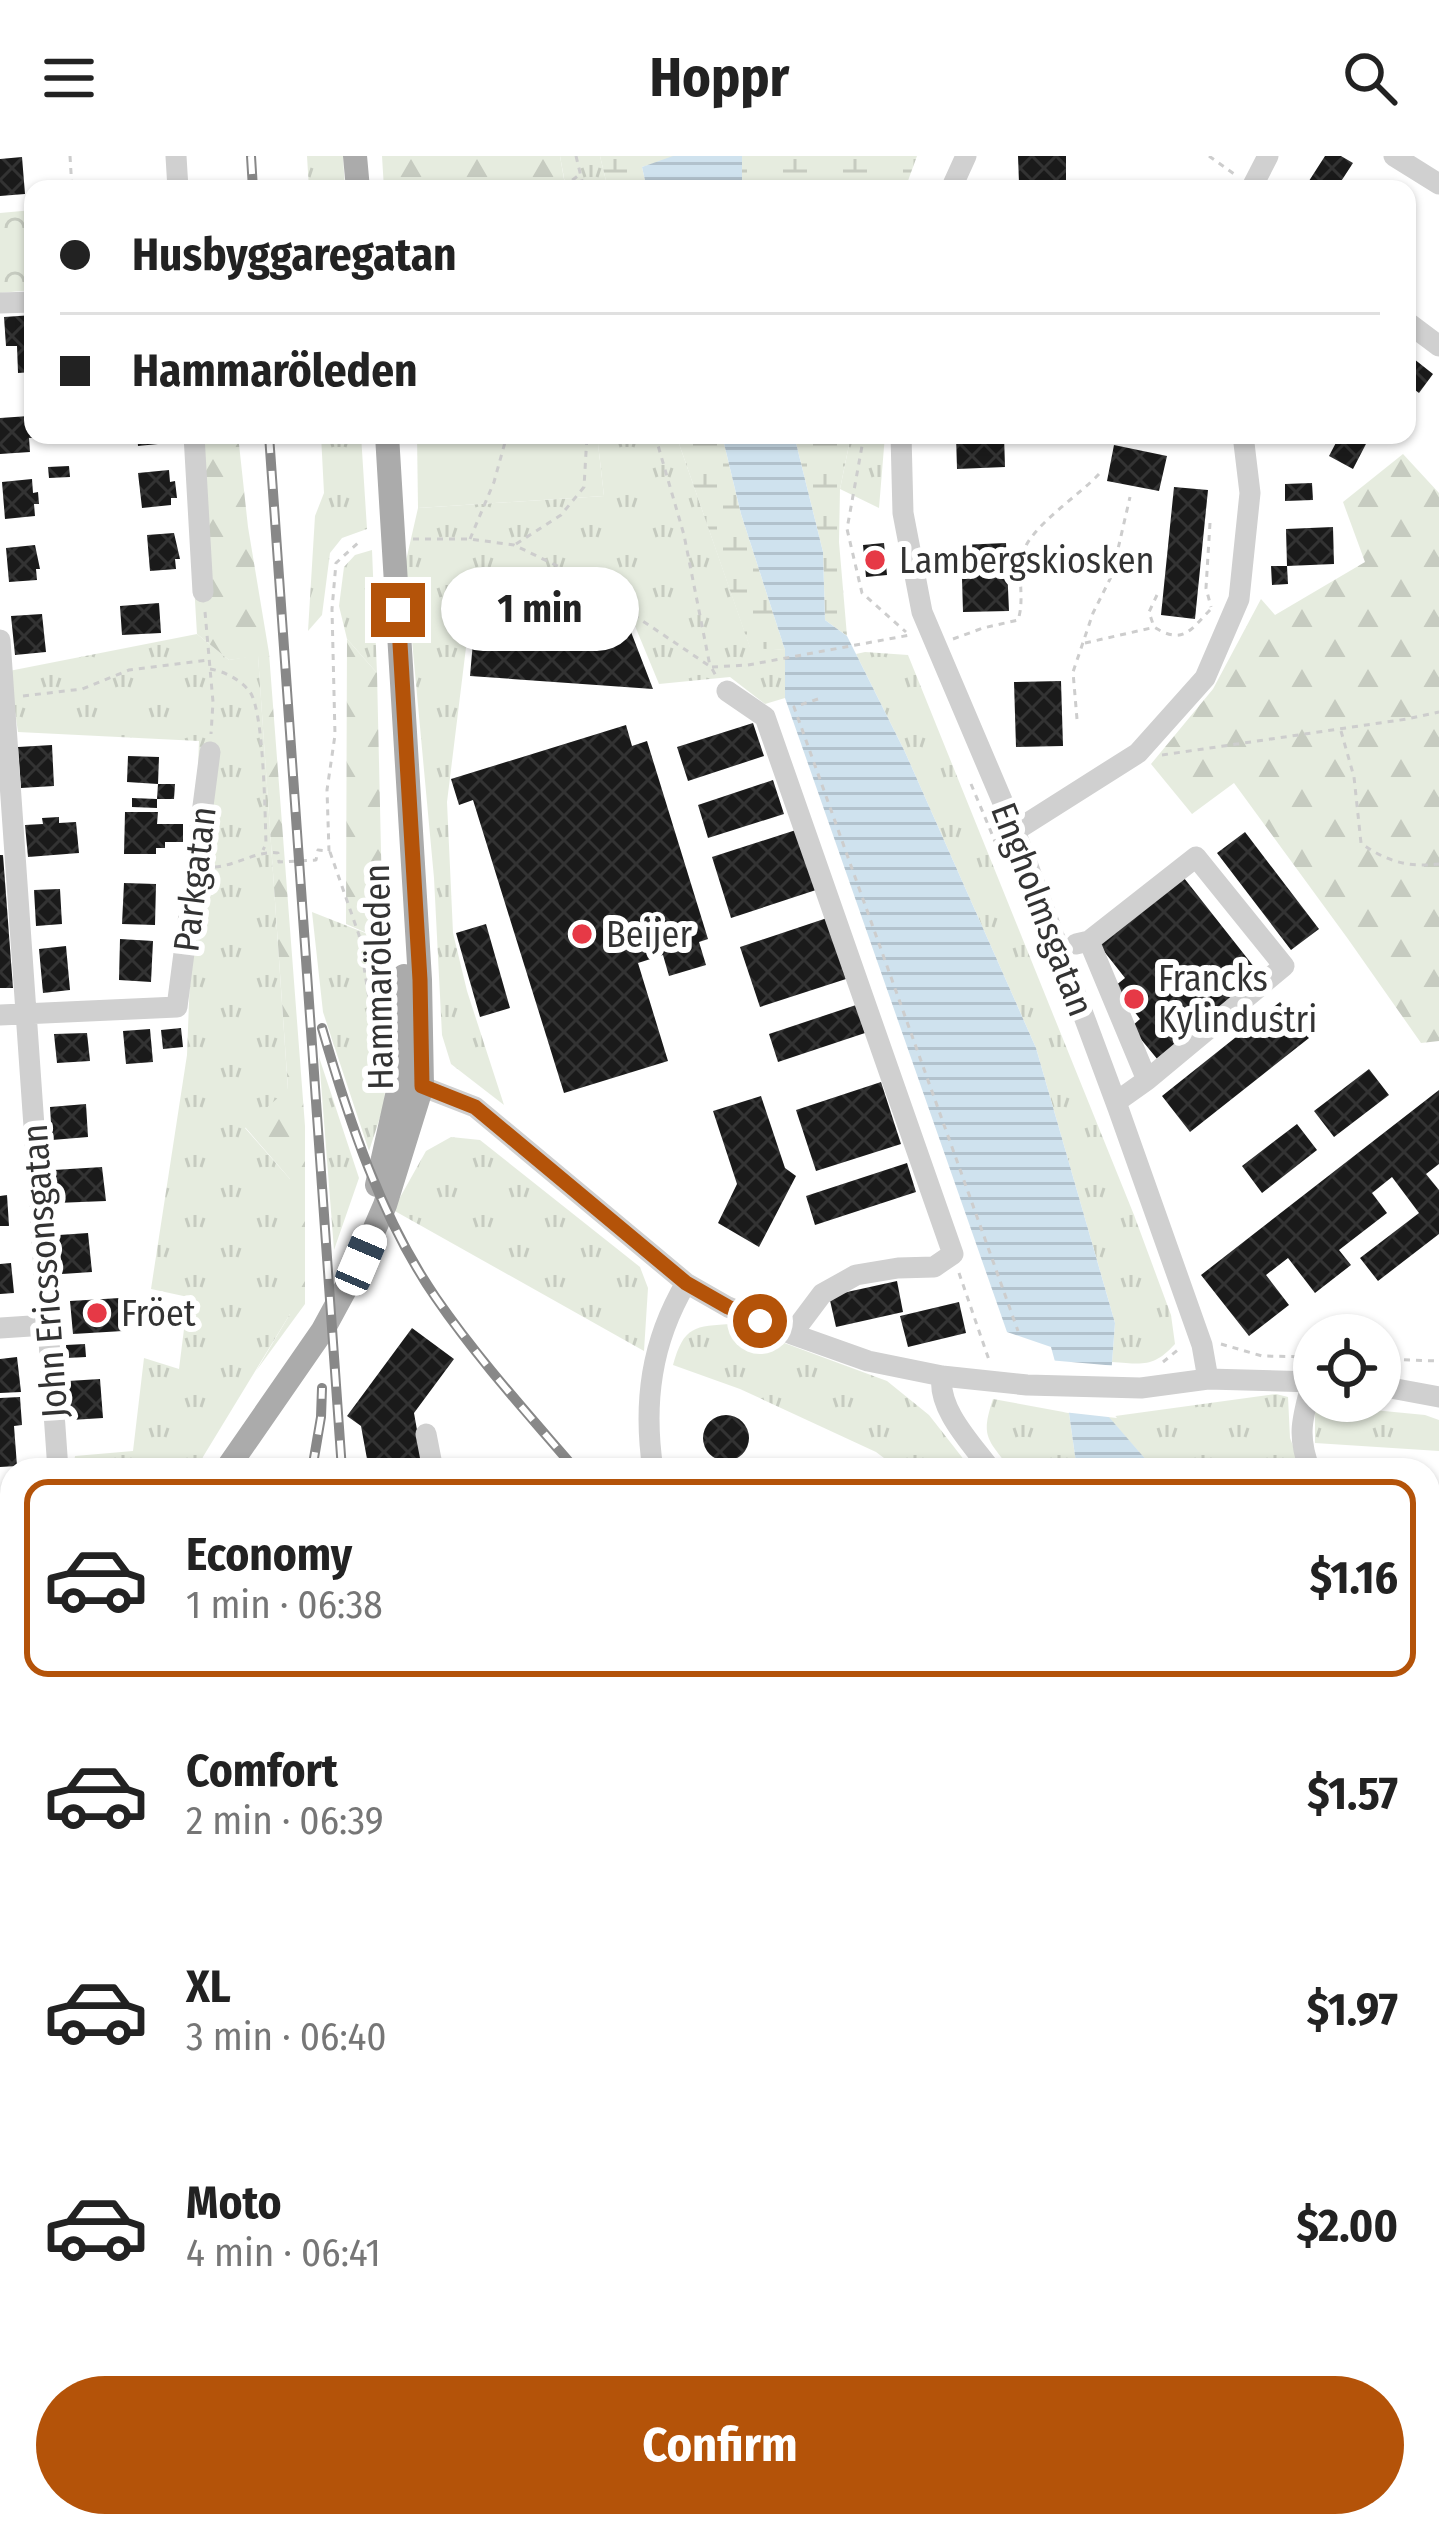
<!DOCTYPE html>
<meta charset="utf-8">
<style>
body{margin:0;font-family:"Fira Sans Condensed",sans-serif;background:#f6f6f6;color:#222;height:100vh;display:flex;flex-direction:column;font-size:45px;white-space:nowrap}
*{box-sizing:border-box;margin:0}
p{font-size:39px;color:#767676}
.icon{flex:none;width:66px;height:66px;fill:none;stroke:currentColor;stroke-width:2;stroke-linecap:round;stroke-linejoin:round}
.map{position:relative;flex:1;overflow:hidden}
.drawer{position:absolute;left:0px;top:1302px;width:1440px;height:1080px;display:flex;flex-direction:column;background:#fff;border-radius:36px 36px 0 0;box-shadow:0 3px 9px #0004}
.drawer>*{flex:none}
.guide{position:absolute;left:24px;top:24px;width:1392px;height:264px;border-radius:24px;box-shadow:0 3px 9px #0004;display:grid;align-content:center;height:264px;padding:0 36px;background:#fff}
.controls{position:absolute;left:1293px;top:1158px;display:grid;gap:24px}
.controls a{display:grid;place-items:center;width:108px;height:108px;border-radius:50%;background:#fff;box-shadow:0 3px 9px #0004;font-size:60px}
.end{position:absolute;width:54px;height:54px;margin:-27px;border:15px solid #b45309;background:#fff;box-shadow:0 0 0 6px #fff}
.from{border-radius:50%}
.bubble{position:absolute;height:84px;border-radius:42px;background:#fff;box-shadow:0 3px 9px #0004;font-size:39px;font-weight:700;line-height:84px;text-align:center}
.car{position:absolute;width:36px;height:72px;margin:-36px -18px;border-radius:15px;box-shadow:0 0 9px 3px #0007;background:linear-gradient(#fff 24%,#345 0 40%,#fff 0 76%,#345 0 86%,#fff 0)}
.guide b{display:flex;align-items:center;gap:42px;height:114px;font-size:45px}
.guide b+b{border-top:3px solid #e0e0e0}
.guide i{width:30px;height:30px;background:#222}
ul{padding:21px 0 0;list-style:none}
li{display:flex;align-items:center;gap:36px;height:198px;margin:0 24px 18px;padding:0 12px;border:6px solid transparent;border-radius:24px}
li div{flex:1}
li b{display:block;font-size:45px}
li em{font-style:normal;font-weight:700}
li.selected{border-color:#b45309}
li>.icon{width:108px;height:108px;stroke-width:1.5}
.action{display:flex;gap:24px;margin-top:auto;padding:24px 36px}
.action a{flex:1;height:138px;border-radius:72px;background:#b45309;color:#fff;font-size:48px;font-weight:700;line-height:138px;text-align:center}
header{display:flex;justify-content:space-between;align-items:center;height:156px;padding:0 36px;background:#fff;font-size:54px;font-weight:700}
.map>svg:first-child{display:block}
.grass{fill:url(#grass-tufts)}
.forest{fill:url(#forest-firs)}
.wetland{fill:url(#wetland-marsh)}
.park{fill:url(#park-crowns)}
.garden{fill:#e6ecdf}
.water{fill:url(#water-rules)}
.pier{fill:#fff}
.building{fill:url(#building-cross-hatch)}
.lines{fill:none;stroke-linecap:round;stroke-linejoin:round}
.path{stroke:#cdcdcd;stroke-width:3;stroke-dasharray:6 6;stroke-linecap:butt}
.minor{stroke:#d0d0d0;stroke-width:21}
.major{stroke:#ababab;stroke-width:24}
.rail-casing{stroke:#888;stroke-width:10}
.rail{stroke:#fff;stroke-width:6;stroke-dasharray:18;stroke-linecap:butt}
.route{stroke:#b45309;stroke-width:15}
.poi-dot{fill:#e63946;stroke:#fff;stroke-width:4.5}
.labels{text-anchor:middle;stroke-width:12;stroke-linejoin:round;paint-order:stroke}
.poi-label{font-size:36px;fill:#333;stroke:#fff;text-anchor:start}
.street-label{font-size:36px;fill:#333;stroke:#fff}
</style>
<header><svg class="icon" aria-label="menu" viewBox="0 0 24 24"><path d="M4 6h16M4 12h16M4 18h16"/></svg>Hoppr<svg class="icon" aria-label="search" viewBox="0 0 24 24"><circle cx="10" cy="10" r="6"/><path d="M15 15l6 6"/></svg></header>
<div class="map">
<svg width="1439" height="2382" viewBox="0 0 1439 2382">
<defs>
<pattern id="grass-tufts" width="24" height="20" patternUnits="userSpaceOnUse" patternTransform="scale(3)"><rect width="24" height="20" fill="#e6ecdf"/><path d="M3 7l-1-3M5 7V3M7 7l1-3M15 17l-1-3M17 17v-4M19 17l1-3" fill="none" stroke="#c6cbc0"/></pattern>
<pattern id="forest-firs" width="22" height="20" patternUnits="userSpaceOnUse" patternTransform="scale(3)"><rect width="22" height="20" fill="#e6ecdf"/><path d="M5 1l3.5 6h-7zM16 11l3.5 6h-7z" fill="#c6cbc0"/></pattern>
<pattern id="wetland-marsh" width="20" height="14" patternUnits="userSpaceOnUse" patternTransform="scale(3)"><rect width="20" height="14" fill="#e6ecdf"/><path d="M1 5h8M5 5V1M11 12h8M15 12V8" fill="none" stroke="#c6cbc0"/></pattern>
<pattern id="park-crowns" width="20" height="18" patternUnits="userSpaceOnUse" patternTransform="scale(3)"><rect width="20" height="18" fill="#e6ecdf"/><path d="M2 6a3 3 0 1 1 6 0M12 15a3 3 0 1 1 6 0" fill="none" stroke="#c6cbc0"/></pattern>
<pattern id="water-rules" width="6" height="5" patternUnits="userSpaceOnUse" patternTransform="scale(3)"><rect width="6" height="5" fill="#cfe2ee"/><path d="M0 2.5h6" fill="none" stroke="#b2c2cd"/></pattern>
<pattern id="building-cross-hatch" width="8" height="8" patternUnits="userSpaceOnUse" patternTransform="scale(3)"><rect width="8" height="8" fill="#1a1a1a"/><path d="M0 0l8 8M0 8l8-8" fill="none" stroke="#333"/></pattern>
</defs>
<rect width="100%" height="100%" fill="#fff"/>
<path class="grass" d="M307,0H343L345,33H309Z
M560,0H600L608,33H566Z
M321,279H361L367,373L342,382L330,397L322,459L308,475L315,360L324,337Z
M597,279H676L750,491L785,494V542L765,548L730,521L659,528L635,470L470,459L447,646L453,777L467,835L504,949L451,908L442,879L434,722L405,409L418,352L604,340Z
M851,279H885L879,352L840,333Z
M372,394L377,517L347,483L339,450L344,411L355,399Z
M197,478L229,504L258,499L288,934L245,972L290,1023V1158L195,1314H122L121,1309L73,1313L75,1300L133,1295L144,1202L179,1213L188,1141L151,1133L187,899L199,585L18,576L9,515Z
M865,496L908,499L1134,1059L1171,1159L1175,1188C1153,1212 1143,1208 1112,1206L1115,1167L1036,892L905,596L856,498Z
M312,756L383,784L389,881L384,949L369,995L323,856Z
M319,901L359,1022L334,1094Z
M451,981L480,984L640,1111L648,1132L644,1195L393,1054L426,995Z
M733,1168L887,1225L929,1259L972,1314H900L876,1296L740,1233L673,1209C684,1170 694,1170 733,1168Z
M1276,1238L1288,1241L1290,1282L1302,1314H1155L1108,1261Z
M993,1243L1069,1257L1077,1314H1011C988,1283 980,1282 993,1243Z
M1322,1249L1425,1259L1439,1264V1295L1315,1287V1256Z"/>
<path class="forest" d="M382,0H560L565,29L548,33H384Z
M185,279H238L248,371L269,497L305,970V1148L256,1215L290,1158V1023L245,971L288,933L258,500L229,504L197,478Z
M1403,298L1439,337V885L1421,887L1348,783L1234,627L1192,658L1151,608L1213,533L1261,443L1275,459L1365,406L1343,346Z
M347,483L377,517L383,784L346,768Z"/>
<path class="wetland" d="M600,0H673L674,1L642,11L647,33H608Z
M742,0H917L905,33H742Z
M676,279H722L741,358L785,494L750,492Z
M794,279H851L840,333L839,386L847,480L825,464L823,396Z"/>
<path class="park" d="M33,54V134L0,137V57Z"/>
<path class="garden" d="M417,279H597L604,340L418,352Z"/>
<path class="water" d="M673,0H742V33H647L642,11Z
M722,279H794L823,396L825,464L847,480L905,596L1036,892L1115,1167L1108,1260L1155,1314H1077L1069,1257L1051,1191L1007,1176L785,542V494L741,358Z
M1428,1525L1439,1540V1853L1428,1838Z
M114,2370H1018L1027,2382H103Z"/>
<path class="pier" d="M1048,1204L1117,1210L1114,1258L1117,1262L1063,1256Z"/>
<path class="building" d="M1018,0H1066V25L1019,27Z
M1325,0H1341L1353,7L1336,33H1314L1307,28Z
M22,1L25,38L0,40V3Z
M33,159V216L18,217L17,190H6L4,161Z
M1409,199L1433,218L1419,237L1407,228Z
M29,260L30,275L33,274V282H29L30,296L0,298V262Z
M137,279H168V287L138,290Z
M956,279H1004L1005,311L957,313Z
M1340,279H1349L1366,288L1353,313L1329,300Z
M1114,289L1167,300L1159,335L1107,325Z
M69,310L70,321L49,322L48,311Z
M169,314L170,326L175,325L177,342H171V349L142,352L138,317Z
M32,323L33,337L38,336L39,348H34L35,360L5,363L2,326Z
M1312,327L1313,344L1285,345V328Z
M1174,331L1208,334L1195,463L1161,459Z
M1333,371L1334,408L1287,410L1288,428L1272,429L1271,410H1287L1286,373Z
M174,377L180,403H175L176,413L150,415L147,379Z
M884,387L887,419L866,421L863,389Z
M1006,387L1009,455L963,456L961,389Z
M35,389L40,413H36L37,424L9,426L6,392Z
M159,447L161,477L122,479L120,450Z
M42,458L46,496L15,499L11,460Z
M475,463L631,476L653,533L470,520Z
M1061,525L1063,590L1016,591L1014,526Z
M753,567L764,600L688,625L677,591Z
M626,569L632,590L647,585L708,783L699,786L706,809L669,820L663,799L638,807L668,905L564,937L473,644L459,649L451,623Z
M52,589L54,630L21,632L18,591Z
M128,600L159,601L158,628L127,626Z
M773,624L784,658L708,682L698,649Z
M158,628H175L174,643H157V652L132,651V642L157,643Z
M125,656H158L157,668H183V686H165V692H156V698H124Z
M59,661V667L76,666L79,697L28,701L25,669L43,668L42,662Z
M799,673L819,733L731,762L712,701Z
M1245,676L1319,773L1291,794L1217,697Z
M0,699H3L13,832H0Z
M1184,722L1262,821L1158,904L1131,871L1140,863L1115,830L1125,822L1099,789Z
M124,727L156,728L155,769L122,768Z
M60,733L62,768L36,770L34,734Z
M827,762L846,823L760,851L740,791Z
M486,768L510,852L480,861L456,777Z
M120,783L153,785L151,826L119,824Z
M66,790L70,834L43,837L39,793Z
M1280,846L1309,882L1190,976L1162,940Z
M856,849L865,877L778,906L769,878Z
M181,872L183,891L163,893L161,874Z
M150,873L153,906L126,908L123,875Z
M87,877L90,905L57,907L54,878Z
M1369,913L1389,939L1334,981L1314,955Z
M881,926L901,988L816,1015L796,954Z
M1439,934V1008L1426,1018L1439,1034V1078L1378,1125L1360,1102L1419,1057L1392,1021L1372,1037L1387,1057L1339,1094L1351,1109L1315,1137L1288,1102L1266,1119L1289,1149L1249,1180L1201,1119Z
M761,940L785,1012L796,1020L759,1091L718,1067L737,1028L713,955Z
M86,948L88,981L52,984L50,951Z
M1297,968L1317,994L1262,1037L1242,1010Z
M907,1007L916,1036L815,1069L806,1040Z
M102,1011L106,1045L56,1047L54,1014Z
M7,1039L9,1070H0V1040Z
M88,1077L92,1116L62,1118L59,1079Z
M11,1107L14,1137L0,1138V1108Z
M897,1125L903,1156L836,1171L829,1140Z
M120,1142L123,1175L73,1178L70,1145Z
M959,1146L966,1177L908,1191L900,1160Z
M412,1172L454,1203L414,1257L424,1314H369L361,1270L347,1260Z
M85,1188L86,1201L67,1202L66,1189Z
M17,1201L21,1236L0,1237V1203Z
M100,1223L103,1262L71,1264L68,1225Z
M20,1241L22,1269L14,1270L17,1310L0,1311V1242Z
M703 1282a23 23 0 1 1 46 0a23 23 0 1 1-46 0Z
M12,1349V1371L0,1372V1350Z
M1428,1923L1439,1938V2094L1428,2102Z
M0,2240L12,2251V2298L0,2311Z
M1184,2370H1265L1271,2382H1190Z"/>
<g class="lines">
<path class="path" d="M70,0L72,33
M576,0L584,33
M1209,0L1237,20
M565,33L566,29L579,19
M655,279L684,379L710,510
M864,279L847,373L862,437L906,476
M1141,279L1157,282L1164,279
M1210,367L1206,432L1211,451
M413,383H470L514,389L570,416L711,511L716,520
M470,383L494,326L507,279
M516,388L561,359L584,331L587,279
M1157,439L1149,456L1154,471C1184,490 1191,473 1212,452
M205,456L213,546L211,578
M953,483L983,472L1018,464C1025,443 1017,420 1022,399C1030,370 1079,340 1100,317
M1085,487L1151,472
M712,511L748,509L910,479
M210,513C224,515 241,524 250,536C264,556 265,660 266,688L263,694
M23,540L82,533L129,514L209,504
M818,543L794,551L1018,1175
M1077,563L1073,516L1093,457L1112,419L1130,341
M1341,575L1354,621L1361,687C1385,705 1409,712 1439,708
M1162,599L1407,563L1439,556
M971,628L1002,702
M330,696L359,779L375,881L382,887
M215,711C238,709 257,694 278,697L279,706L316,704L318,694L329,695L327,634L335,579L332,453L336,407L360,385
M959,1117L989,1204
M1221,1188L1262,1200L1314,1201
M1380,1203L1439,1205
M1163,1206L1179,1193
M0,1494L12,1477
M1428,1503L1439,1517"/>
<path class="minor" d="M176,0L178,33
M1394,0L1439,28
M951,33L966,0
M1251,33L1268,0
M0,147L33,146
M1407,166L1439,190
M194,279L203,436
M901,279L903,357L922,456L1015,675L1118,952L1202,1189L1208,1223
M0,484L58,1314
M727,535L765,561L953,1098L934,1111L898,1112L856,1119L822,1138L792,1178
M1015,675L1138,597L1205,522L1239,443L1250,337L1243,279
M1089,785L1196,701L1284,810L1147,924
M1076,788L1089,785L1147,924L1116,946
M0,859L177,851L210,596
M408,925L475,951L686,1127L728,1151L792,1178L868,1205L942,1220L1027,1229L1141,1232L1208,1223L1314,1226
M0,1172L46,1169
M942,1220C937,1253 972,1288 991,1314
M1380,1230L1439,1241
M426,1278L433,1314
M653,1314C643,1247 651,1186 686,1127
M1310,1314C1296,1278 1303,1261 1312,1226
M0,1819L12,1830
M1428,1891L1439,1906
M0,2055L12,2042
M1428,2305L1439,2310
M1075,2370L1084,2382
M1293,2370L1299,2382"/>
<path class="major" d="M355,0L358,33
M377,1029L404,908V820
M226,1314L323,1174L361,1104L385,1049L422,930L420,824L387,279
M0,1569L12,1557
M0,1602L12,1590"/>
<g class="rail-casing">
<path id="rail" d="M251,0L253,33
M269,279L342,1314
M322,872C349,965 381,1062 436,1142C478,1203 528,1258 576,1314
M312,1314L321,1261L322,1232
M0,2035L12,2022
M1428,2335L1439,2345
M1320,2370L1326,2382"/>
</g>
<use href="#rail" class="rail"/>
</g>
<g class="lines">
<path class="route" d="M398,454L420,824L422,930L475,951L686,1127L728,1151L760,1165"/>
</g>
<g class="poi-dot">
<circle cx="875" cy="404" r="12"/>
<circle cx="582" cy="778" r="12"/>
<circle cx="1134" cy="843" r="12"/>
<circle cx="97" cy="1157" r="12"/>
</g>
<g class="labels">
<g class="poi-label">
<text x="899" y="417">Lambergskiosken</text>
<text x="606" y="791">Beijer</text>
<text x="1158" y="835">Francks<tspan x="1158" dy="41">Kylindustri</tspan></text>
<text x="121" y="1170">Fröet</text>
</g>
<g class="street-label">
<text transform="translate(194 723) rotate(-83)" y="13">Parkgatan</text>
<text transform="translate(1043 753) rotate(69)" y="13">Engholmsgatan</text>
<text transform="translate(378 821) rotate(-91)" y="13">Hammaröleden</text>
<text transform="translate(44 1115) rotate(-94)" y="13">John Ericssonsgatan</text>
</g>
</g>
</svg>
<div class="controls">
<a><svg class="icon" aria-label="locate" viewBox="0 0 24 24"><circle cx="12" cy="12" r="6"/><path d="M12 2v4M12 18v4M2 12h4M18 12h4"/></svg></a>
</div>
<i class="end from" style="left:760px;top:1165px"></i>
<i class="end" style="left:398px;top:454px"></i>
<div class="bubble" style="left:441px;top:411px;width:198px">1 min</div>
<i class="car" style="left:361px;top:1104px;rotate:23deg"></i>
<div class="guide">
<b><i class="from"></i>Husbyggaregatan</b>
<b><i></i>Hammaröleden</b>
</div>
<section class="drawer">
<ul>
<li class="selected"><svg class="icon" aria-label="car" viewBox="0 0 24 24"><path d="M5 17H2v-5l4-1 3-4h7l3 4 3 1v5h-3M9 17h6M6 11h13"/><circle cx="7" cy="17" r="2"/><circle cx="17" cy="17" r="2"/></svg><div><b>Economy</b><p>1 min · 06:38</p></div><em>$1.16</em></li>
<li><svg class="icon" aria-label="car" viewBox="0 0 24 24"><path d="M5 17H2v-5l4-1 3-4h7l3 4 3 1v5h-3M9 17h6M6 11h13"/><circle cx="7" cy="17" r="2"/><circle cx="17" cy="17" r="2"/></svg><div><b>Comfort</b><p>2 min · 06:39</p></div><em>$1.57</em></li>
<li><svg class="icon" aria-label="car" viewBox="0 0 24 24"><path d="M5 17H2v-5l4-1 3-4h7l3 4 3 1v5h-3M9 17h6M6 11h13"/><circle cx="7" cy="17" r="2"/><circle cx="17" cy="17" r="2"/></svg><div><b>XL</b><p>3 min · 06:40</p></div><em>$1.97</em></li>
<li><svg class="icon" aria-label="car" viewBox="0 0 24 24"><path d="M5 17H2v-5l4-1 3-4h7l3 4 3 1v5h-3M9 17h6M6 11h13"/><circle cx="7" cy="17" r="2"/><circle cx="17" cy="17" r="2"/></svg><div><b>Moto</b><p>4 min · 06:41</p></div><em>$2.00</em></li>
</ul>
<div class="action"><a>Confirm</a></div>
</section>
</div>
